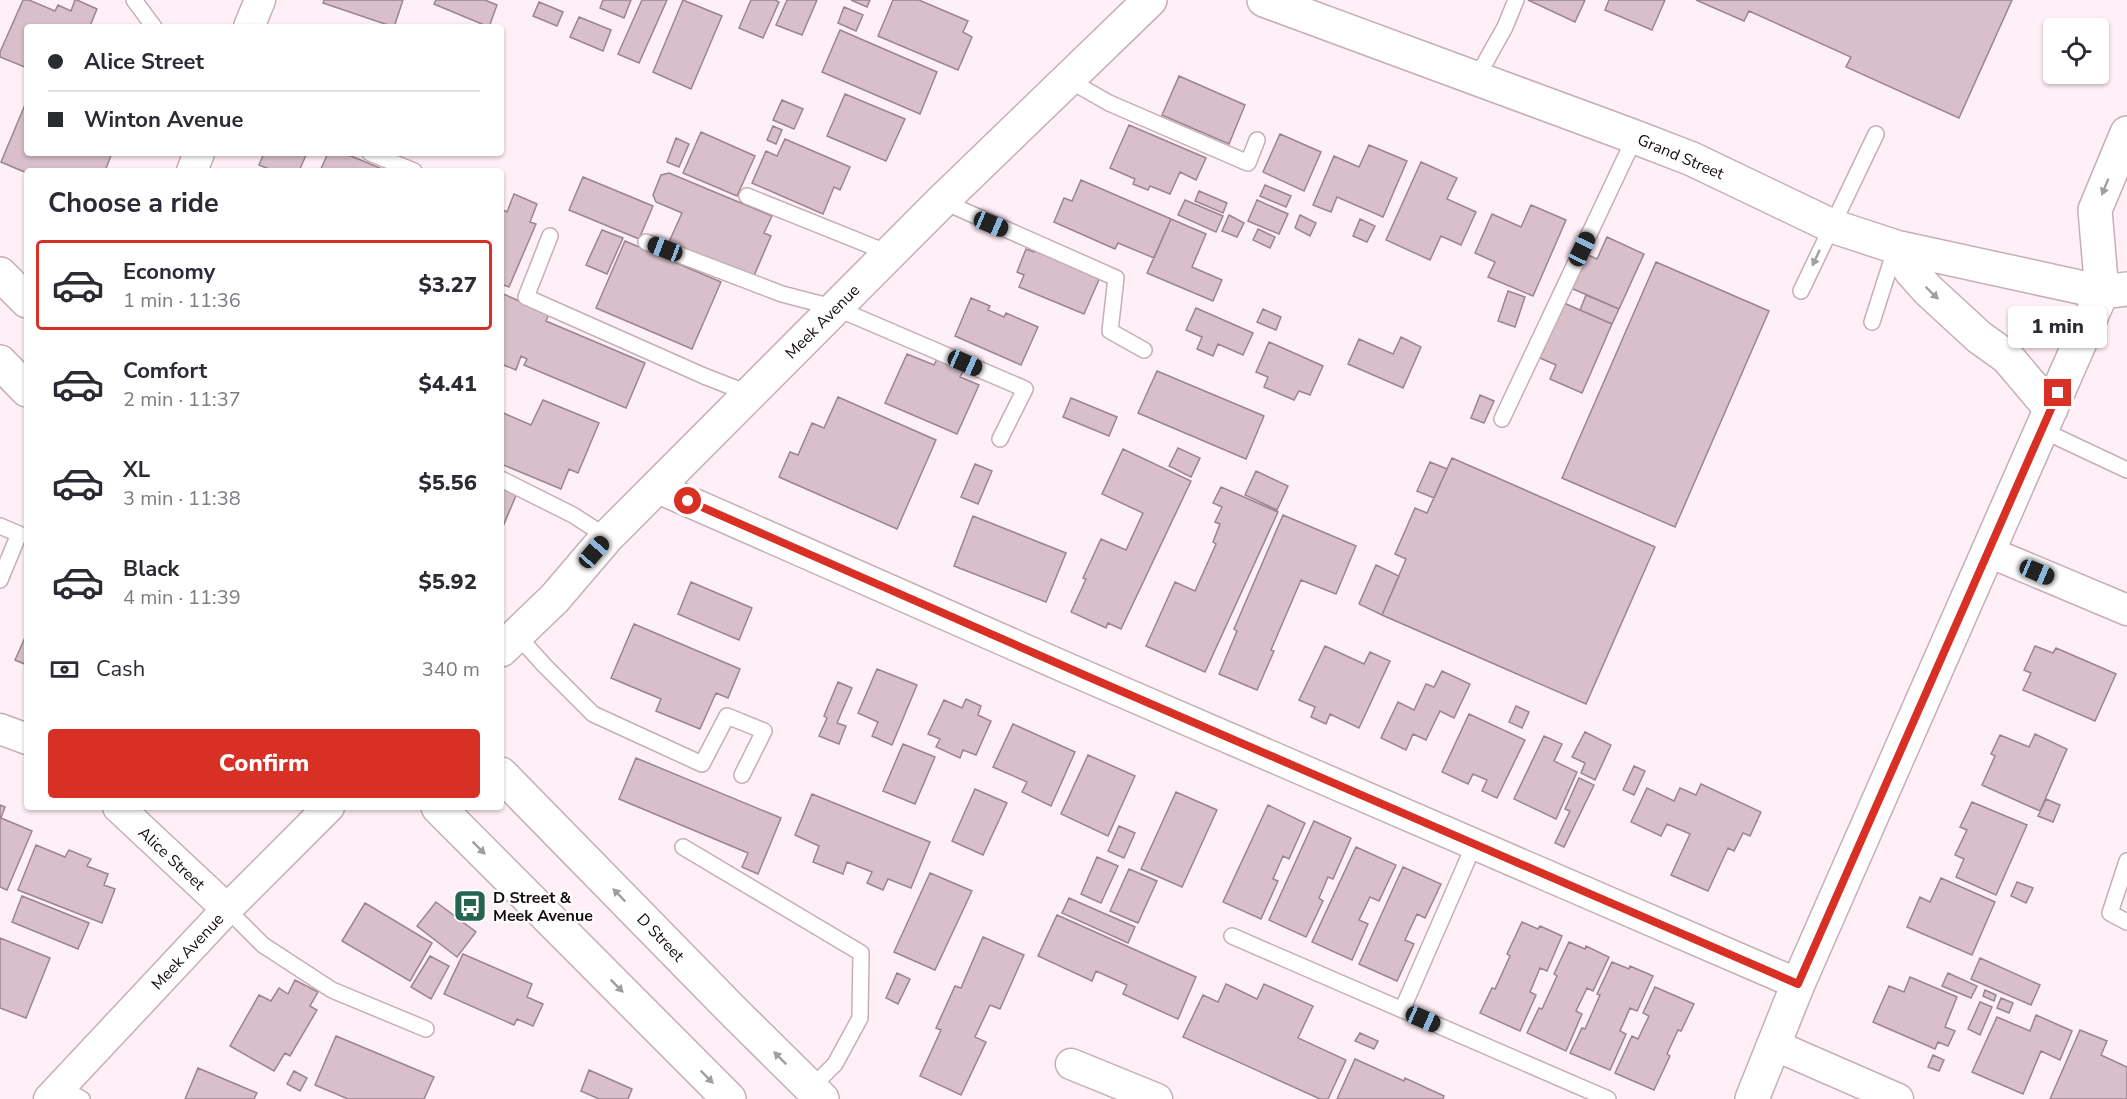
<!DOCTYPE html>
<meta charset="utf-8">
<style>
body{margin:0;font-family:"Nunito Sans",sans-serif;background:#f2f2f3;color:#2b2b33;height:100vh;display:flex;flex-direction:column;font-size:22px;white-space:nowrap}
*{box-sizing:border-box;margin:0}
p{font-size:20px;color:#7c7c81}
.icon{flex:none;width:33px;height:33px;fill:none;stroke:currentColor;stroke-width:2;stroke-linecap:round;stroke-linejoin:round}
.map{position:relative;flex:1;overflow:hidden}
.side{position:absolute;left:24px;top:168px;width:480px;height:642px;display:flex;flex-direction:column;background:#fff;border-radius:6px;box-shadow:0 2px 4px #0004}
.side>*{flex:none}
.banner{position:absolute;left:24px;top:24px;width:480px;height:132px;border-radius:6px;box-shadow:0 2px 4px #0004;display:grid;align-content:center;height:132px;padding:0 24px;background:#fff}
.controls{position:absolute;left:2043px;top:18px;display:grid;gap:12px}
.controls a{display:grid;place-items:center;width:66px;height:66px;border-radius:6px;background:#fff;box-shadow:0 2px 4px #0004;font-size:30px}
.end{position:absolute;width:27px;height:27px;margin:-14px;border:8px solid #d93025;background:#fff;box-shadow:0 0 0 3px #fff}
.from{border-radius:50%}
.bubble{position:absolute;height:42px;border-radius:6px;background:#fff;box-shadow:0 2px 4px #0004;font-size:20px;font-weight:800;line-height:42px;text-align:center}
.car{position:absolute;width:18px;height:36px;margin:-18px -9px;border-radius:8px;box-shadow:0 0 4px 2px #0007;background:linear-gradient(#222 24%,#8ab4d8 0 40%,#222 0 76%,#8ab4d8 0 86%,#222 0)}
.banner b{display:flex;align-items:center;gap:21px;height:57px;font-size:22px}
.banner b+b{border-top:2px solid #e1e1e2}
.banner i{width:15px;height:15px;background:#2b2b33}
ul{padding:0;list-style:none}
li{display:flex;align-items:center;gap:18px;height:90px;margin:0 12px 9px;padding:0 12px;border:3px solid transparent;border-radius:6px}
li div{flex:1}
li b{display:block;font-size:22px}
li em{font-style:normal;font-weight:800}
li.on{border-color:#d93025}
li>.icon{width:54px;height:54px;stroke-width:1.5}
h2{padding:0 24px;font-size:27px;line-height:72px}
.pay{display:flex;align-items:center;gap:15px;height:66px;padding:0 24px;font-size:22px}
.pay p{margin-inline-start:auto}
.action{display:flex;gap:12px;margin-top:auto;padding:12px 24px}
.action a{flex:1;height:69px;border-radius:6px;background:#d93025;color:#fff;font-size:24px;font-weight:800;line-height:69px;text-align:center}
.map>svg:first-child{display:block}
.building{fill:#d8bfca;stroke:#9c858f;stroke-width:1.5}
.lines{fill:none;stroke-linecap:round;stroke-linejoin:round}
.service-casing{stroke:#c6aeb8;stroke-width:18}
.minor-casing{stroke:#c6aeb8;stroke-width:33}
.tertiary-casing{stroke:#c6aeb8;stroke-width:36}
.secondary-casing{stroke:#c6aeb8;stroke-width:36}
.primary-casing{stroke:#c6aeb8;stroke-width:36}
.service{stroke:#fff;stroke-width:15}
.minor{stroke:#fff;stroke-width:30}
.tertiary{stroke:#fff;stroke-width:33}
.secondary{stroke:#fff;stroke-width:33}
.primary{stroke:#fff;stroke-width:33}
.oneway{fill:#a19e9f}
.route{stroke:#d93025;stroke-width:8}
.labels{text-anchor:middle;stroke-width:4.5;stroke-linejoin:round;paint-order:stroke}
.street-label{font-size:16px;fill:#150d10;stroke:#fff}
.poi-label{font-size:16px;font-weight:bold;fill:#150d10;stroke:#fff;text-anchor:start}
</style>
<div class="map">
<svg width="2127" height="1099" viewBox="0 0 2127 1099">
<rect width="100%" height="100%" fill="#ffeff6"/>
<path class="building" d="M23,0H29L55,11L58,5L71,11L75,0H77L97,9L90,26L93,27H27V68L0,57V52Z
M324,0H403L394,27L323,3Z
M436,0H485L497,5L489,27L434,4Z
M603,0H631L624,18L600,8Z
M642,0H667L639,63L618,54Z
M683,0L722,16L691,89L653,72Z
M751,0H775L779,2L763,38L739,28Z
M787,0H817L802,35L776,25Z
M851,0H870L867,7Z
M893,0H919L968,21L963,32L972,37L958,70L878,36Z
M1528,0H1585L1575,22Z
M1609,0H1665L1652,30L1605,10Z
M1696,0H2012L1959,118L1846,67L1851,57L1749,11L1744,21Z
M539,2L563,12L557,26L533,16Z
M844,7L863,15L856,31L838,23Z
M579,17L611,30L603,51L570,37Z
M840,30L937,72L920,114L822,72Z
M1179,76L1245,105L1229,144L1162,115Z
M845,94L905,119L886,161L827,136Z
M27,100V153H112L105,171H27V173L1,162Z
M782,100L803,109L794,129L773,120Z
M1129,125L1206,158L1196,180L1180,172L1170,194L1150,186L1148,190L1133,184L1135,179L1110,168Z
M773,126L782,130L776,144L767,140Z
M701,132L755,156L737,196L683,173Z
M1280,134L1321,152L1304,191L1263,172Z
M676,138L689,144L679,167L667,162Z
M785,139L850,167L840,190L834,187L823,214L752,183L766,151L777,156Z
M1369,145L1407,161L1383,217L1337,197L1331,212L1313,205L1334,156L1359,167Z
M264,153H307L299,171H274L259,165Z
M328,153H344L387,171H320Z
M1421,162L1457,178L1447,199L1476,212L1461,245L1441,236L1430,260L1386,240Z
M669,173L772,216L764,233L771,236L753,278L669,242L682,213L656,202L653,195L661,175Z
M583,177L653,206L639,239L569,210Z
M1081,180L1171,219L1154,258L1118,243L1115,249L1054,222L1064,198L1072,201Z
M1265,185L1291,196L1286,207L1260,196Z
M1199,191L1227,203L1223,213L1195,201Z
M514,194L537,204L530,222L536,224L509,287L501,284V209L507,212Z
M1185,200L1223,216L1216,232L1178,215Z
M1257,200L1288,214L1279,234L1248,221Z
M1531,205L1566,220L1533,296L1488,277L1495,262L1475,253L1492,214L1521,227Z
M1229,215L1244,223L1237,237L1222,231Z
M1300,215L1316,223L1310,236L1295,228Z
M1171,219L1206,234L1192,267L1222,280L1213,301L1147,273Z
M1360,219L1375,226L1367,242L1353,236Z
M1258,229L1275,237L1270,248L1253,240Z
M602,230L623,238L607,274L586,265Z
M1607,237L1644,254L1619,309L1571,288L1586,254L1597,259Z
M625,241L721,282L692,349L596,308Z
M1026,249L1034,252L1035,249L1101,275L1084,314L1019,287L1024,275L1017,272Z
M1656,262L1769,311L1675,527L1562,478Z
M1508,291L1525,297L1515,327L1498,321Z
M501,293L549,314L546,321L645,363L626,408L524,365L527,359L521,356L516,370L501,364Z
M1586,295L1619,309L1612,324L1580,310Z
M971,298L990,306L988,310L1004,317L1006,313L1038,327L1021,365L955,336Z
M1564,303L1612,324L1582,393L1550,379L1556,365L1540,358Z
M1196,308L1253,333L1243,355L1218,344L1213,356L1197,349L1202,337L1186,330Z
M1263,309L1281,317L1276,330L1257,322Z
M1401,337L1421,347L1403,388L1348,364L1359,339L1393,354Z
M1269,342L1323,366L1310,395L1299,391L1294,400L1264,387L1268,377L1256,372Z
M907,354L934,365L937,359L964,370L960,377L979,385L957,434L885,403Z
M1157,371L1264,416L1246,459L1138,413Z
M1480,395L1494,401L1484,423L1471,418Z
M838,397L936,440L897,529L779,477L790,452L798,455L812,423L824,428Z
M1071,398L1117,417L1109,436L1063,417Z
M543,400L599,423L578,473L569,469L561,489L501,464V412L531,425Z
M1178,448L1200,458L1191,477L1169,466Z
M1123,449L1191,481L1121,629L1108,623L1106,628L1071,612L1086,579L1083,578L1101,539L1126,550L1143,513L1102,494Z
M1452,458L1655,547L1586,704L1382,615L1406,559L1395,554L1415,508L1427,513Z
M1430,462L1447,469L1434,498L1417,491Z
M975,464L992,471L978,504L961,497Z
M1256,471L1288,486L1277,510L1245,495Z
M501,484L518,491L501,531Z
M1221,487L1278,512L1205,672L1146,646L1175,582L1195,591L1216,544L1213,542L1220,524L1215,522L1222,507L1213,503Z
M1283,515L1356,546L1336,594L1301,580L1271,650L1274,651L1257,690L1219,674L1237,631L1234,629Z
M973,516L1066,553L1046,602L954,566Z
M1376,565L1399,576L1382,615L1359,604Z
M691,582L752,608L739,640L678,614Z
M634,624L740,669L728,698L716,693L700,729L656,711L661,699L611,678Z
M27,633V665L15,660Z
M1325,646L1364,664L1370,652L1390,661L1359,728L1330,714L1326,724L1311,717L1315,707L1299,700Z
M2035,646L2053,653L2056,648L2116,674L2095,721L2023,690L2031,673L2024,670Z
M877,669L917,685L892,745L872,736L878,722L858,713Z
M1442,671L1470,684L1454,718L1440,711L1426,740L1413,734L1406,750L1381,738L1398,702L1414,710L1426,684L1434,687Z
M838,682L852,688L837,723L846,726L839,744L819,736L827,718L824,716Z
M966,699L981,706L978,715L991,721L976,755L963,750L960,758L936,747L940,739L928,734L944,700L962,708Z
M1516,706L1529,712L1522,728L1509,722Z
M1469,714L1525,740L1497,798L1482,791L1487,780L1473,774L1468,784L1442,772Z
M1013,724L1075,752L1051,806L1022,792L1027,782L993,767Z
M1585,732L1611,745L1595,780L1581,773L1585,763L1572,757Z
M2035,734L2067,749L2040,811L1982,785L1995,756L1991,754L2000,735L2029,747Z
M1544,736L1562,744L1554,761L1577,772L1556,819L1514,799Z
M903,744L935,757L915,804L883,791Z
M1088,755L1135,776L1108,836L1061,814Z
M636,758L781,818L758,874L742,867L748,853L619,799Z
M1634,766L1645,771L1634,795L1623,790Z
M1579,778L1594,785L1564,847L1555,843L1570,811L1565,809Z
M1701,784L1761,812L1750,836L1743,833L1734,851L1728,848L1708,891L1671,875L1690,834L1667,824L1661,836L1631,822L1647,788L1674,801L1680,788L1696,795Z
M975,789L1007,803L983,855L952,841Z
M1176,792L1217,810L1182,887L1141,869Z
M812,794L930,842L911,888L888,879L883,890L867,883L872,872L847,862L843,874L813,862L819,846L795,835Z
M2046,799L2060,805L2053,822L2038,816Z
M1972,802L2027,825L1996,895L1956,877L1964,859L1955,855L1967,830L1960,827Z
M0,805L5,807L1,818L32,831L7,890L0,887Z
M1268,805L1305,823L1289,859L1283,856L1273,879L1278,881L1261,919L1223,902Z
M1314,821L1351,838L1333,879L1328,877L1319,898L1323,901L1306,937L1269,920Z
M1119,826L1135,833L1124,858L1108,851Z
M36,845L65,857L69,850L91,859L87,866L108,874L104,885L115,889L102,923L18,890Z
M1356,847L1396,865L1379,901L1370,897L1359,920L1368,924L1352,960L1312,942Z
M1097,857L1118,866L1101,903L1081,894Z
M1403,867L1441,884L1425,918L1417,914L1405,940L1414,944L1397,981L1359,964Z
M1129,869L1157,881L1138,923L1110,911Z
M930,873L972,891L935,970L894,952Z
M1941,878L1995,902L1972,955L1907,927L1920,897L1930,902Z
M2017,882L2033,888L2026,903L2011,896Z
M22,896L89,923L78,949L12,922Z
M1069,898L1135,927L1128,943L1062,913Z
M436,902L476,932L457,957L417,926Z
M365,903L432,943L410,981L342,941Z
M1057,915L1196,977L1178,1019L1123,994L1127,985L1096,971L1092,981L1038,956Z
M1522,922L1538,929L1540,926L1562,936L1547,971L1540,968L1530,992L1536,995L1520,1031L1480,1013L1492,988L1495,989L1510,956L1507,954Z
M983,937L1024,955L1000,1009L990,1005L975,1037L986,1042L961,1095L920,1076L941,1030L936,1028L955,986L961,988Z
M0,938L50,958L26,1018L0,1008Z
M1569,942L1585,949L1586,946L1609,957L1593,991L1587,988L1576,1011L1582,1014L1566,1051L1527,1033L1539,1008L1542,1009L1557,976L1554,974Z
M463,954L532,984L527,997L543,1004L533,1026L517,1019L514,1025L444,994Z
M430,956L449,966L431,999L411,987Z
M1980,958L2040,985L2031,1005L1971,979Z
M1612,962L1629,969L1630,966L1653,976L1637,1011L1630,1008L1620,1031L1626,1034L1610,1070L1570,1053L1582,1028L1585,1029L1600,995L1597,994Z
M897,973L910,979L898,1004L886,998Z
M1948,973L1977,986L1971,998L1942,986Z
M1910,977L1957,997L1945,1027L1955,1031L1948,1046L1938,1042L1935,1049L1873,1022L1889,986L1904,992Z
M295,980L318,992L310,1006L317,1010L290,1056L285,1053L274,1071L230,1046L259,995L271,1001L279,988L288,994Z
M1226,984L1257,999L1264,984L1313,1006L1298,1038L1346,1060L1328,1099H1320L1183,1037L1203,995L1218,1002Z
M1655,987L1694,1004L1681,1031L1678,1030L1667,1054L1670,1056L1654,1090L1615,1073L1632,1036L1638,1039L1649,1016L1643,1013Z
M1985,990L1996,995L1994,1001L1983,996Z
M2001,998L2013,1003L2009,1013L1997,1008Z
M1980,1002L1992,1007L1980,1035L1968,1029Z
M2036,1015L2072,1031L2060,1060L2041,1051L2023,1094L1972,1072L1997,1017L2030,1031Z
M2080,1030L2107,1041L2101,1055L2127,1067V1099H2050Z
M1360,1033L1378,1041L1374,1049L1355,1041Z
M336,1036L434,1077L424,1099H348L315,1085Z
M1933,1055L1944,1060L1939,1071L1928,1067Z
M1355,1059L1404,1081L1405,1078L1444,1096L1443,1099H1337Z
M198,1068L257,1093L254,1099H185Z
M589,1070L632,1089L628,1099H599L581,1091Z
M294,1071L307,1078L300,1091L287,1084Z"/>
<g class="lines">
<g class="service-casing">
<path id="service" d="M134,0L154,27
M1477,77L1505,27L1516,0
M1067,79L1109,103L1248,163L1257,140
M370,153L414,171
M747,196L891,254
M942,201L1116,278L1110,331L1144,350
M550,236L526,297L704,376L750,394
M646,242L782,294L836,308L1025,389L1000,439
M1801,291L1876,134
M1872,322L1895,250
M1502,419L1635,137
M2042,430L2127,470
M501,479L573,515L607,537
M0,526L19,534L0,580
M517,635L544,665L593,714L702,764L727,716L764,731L742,775
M683,847L861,953L860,1018L835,1064L811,1088
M2127,861L2110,913L2127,922
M227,909L263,945L332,990L426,1029
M1232,936L1608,1099
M1402,1010L1474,845
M61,1087L82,1099"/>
</g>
<g class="minor-casing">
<path id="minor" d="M249,27L260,0
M192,171L199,153
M658,488L1069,669L1798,984
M1989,552L2127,610
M0,729L27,739
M118,807L227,909
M1774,1045L1898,1099
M1071,1064L1157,1099
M49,1099L227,909L329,807"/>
</g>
<g class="tertiary-casing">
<path id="tertiary" d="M1264,0L1635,137L1692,159L1832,226L1896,247L2102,292L1798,984L1752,1099
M1896,247L1911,271L1928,290L1979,337L2007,357L2051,409
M501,650L555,598L607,537L942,201L1150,0"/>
</g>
<g class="secondary-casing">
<path id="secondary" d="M0,274L27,301
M0,362L27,390
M501,774L734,1012L822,1099
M438,807L729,1099"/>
</g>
<g class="primary-casing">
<path id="primary" d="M2127,133L2095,210L2102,292L2127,289"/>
</g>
<use href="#service" class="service"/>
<use href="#minor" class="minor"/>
<use href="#tertiary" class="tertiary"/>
<use href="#secondary" class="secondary"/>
<use href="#primary" class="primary"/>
</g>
<defs><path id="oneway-solid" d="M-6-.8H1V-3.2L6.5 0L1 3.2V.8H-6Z" transform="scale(1.5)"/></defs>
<g class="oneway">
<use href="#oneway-solid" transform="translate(2105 187) rotate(112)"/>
<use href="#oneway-solid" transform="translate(1816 258) rotate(115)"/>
<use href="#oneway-solid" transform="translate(1932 293) rotate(44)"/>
<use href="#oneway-solid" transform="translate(479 848) rotate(45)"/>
<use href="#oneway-solid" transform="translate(619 895) rotate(-134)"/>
<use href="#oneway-solid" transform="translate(617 986) rotate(45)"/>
<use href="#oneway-solid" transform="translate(780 1058) rotate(-135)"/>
<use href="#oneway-solid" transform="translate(707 1077) rotate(45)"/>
</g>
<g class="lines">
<path class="route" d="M688,501L1091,678L1798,984L2058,393"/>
</g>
<defs>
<g id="bus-square" transform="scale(1.725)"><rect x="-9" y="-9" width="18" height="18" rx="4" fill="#256450" stroke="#fff"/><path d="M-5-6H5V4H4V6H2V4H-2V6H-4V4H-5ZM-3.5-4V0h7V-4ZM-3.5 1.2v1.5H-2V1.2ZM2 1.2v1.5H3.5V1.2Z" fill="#fff"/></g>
</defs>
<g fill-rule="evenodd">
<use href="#bus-square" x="470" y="906"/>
</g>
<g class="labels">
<g class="street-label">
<text transform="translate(1681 156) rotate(23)" y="6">Grand Street</text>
<text transform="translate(822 321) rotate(-45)" y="6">Meek Avenue</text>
<text transform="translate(172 858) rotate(43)" y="6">Alice Street</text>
<text transform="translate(661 937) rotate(46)" y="6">D Street</text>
<text transform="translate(187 951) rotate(-47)" y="6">Meek Avenue</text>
</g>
<g class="poi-label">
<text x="493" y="903">D Street &amp;<tspan x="493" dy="18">Meek Avenue</tspan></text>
</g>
</g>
</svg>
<div class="controls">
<a><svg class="icon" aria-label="locate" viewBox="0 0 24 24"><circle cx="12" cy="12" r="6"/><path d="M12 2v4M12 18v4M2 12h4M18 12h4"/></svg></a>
</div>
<i class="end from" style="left:688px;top:501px"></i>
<i class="end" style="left:2058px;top:393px"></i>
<div class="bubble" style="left:2008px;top:306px;width:99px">1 min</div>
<i class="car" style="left:991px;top:224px;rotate:113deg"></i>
<i class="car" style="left:665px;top:249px;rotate:291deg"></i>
<i class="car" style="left:1582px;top:249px;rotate:25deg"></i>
<i class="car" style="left:965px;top:363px;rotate:114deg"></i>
<i class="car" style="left:594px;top:552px;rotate:41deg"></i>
<i class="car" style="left:2037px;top:572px;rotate:113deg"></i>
<i class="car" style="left:1423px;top:1019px;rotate:114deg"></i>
<div class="banner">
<b><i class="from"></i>Alice Street</b>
<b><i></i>Winton Avenue</b>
</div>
<section class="side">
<h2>Choose a ride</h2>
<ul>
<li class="on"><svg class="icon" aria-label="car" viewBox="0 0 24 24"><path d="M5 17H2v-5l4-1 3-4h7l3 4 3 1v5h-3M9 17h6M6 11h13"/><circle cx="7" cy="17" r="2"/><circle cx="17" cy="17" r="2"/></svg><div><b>Economy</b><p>1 min · 11:36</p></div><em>$3.27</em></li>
<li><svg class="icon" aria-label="car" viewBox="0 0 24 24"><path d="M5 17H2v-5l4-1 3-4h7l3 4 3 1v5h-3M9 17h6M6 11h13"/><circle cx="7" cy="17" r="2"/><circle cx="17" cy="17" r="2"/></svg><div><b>Comfort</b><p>2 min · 11:37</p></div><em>$4.41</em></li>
<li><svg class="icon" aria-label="car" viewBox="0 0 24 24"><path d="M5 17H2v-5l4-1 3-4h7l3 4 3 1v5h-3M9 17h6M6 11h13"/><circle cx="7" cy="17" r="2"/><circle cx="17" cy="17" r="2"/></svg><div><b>XL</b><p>3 min · 11:38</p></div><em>$5.56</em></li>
<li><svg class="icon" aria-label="car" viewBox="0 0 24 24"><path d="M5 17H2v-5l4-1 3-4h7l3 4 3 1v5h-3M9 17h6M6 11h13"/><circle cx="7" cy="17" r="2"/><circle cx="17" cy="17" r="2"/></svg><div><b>Black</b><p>4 min · 11:39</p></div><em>$5.92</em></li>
</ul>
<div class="pay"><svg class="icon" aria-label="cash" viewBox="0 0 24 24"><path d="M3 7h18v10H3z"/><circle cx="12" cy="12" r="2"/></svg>Cash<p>340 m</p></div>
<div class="action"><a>Confirm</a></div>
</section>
</div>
